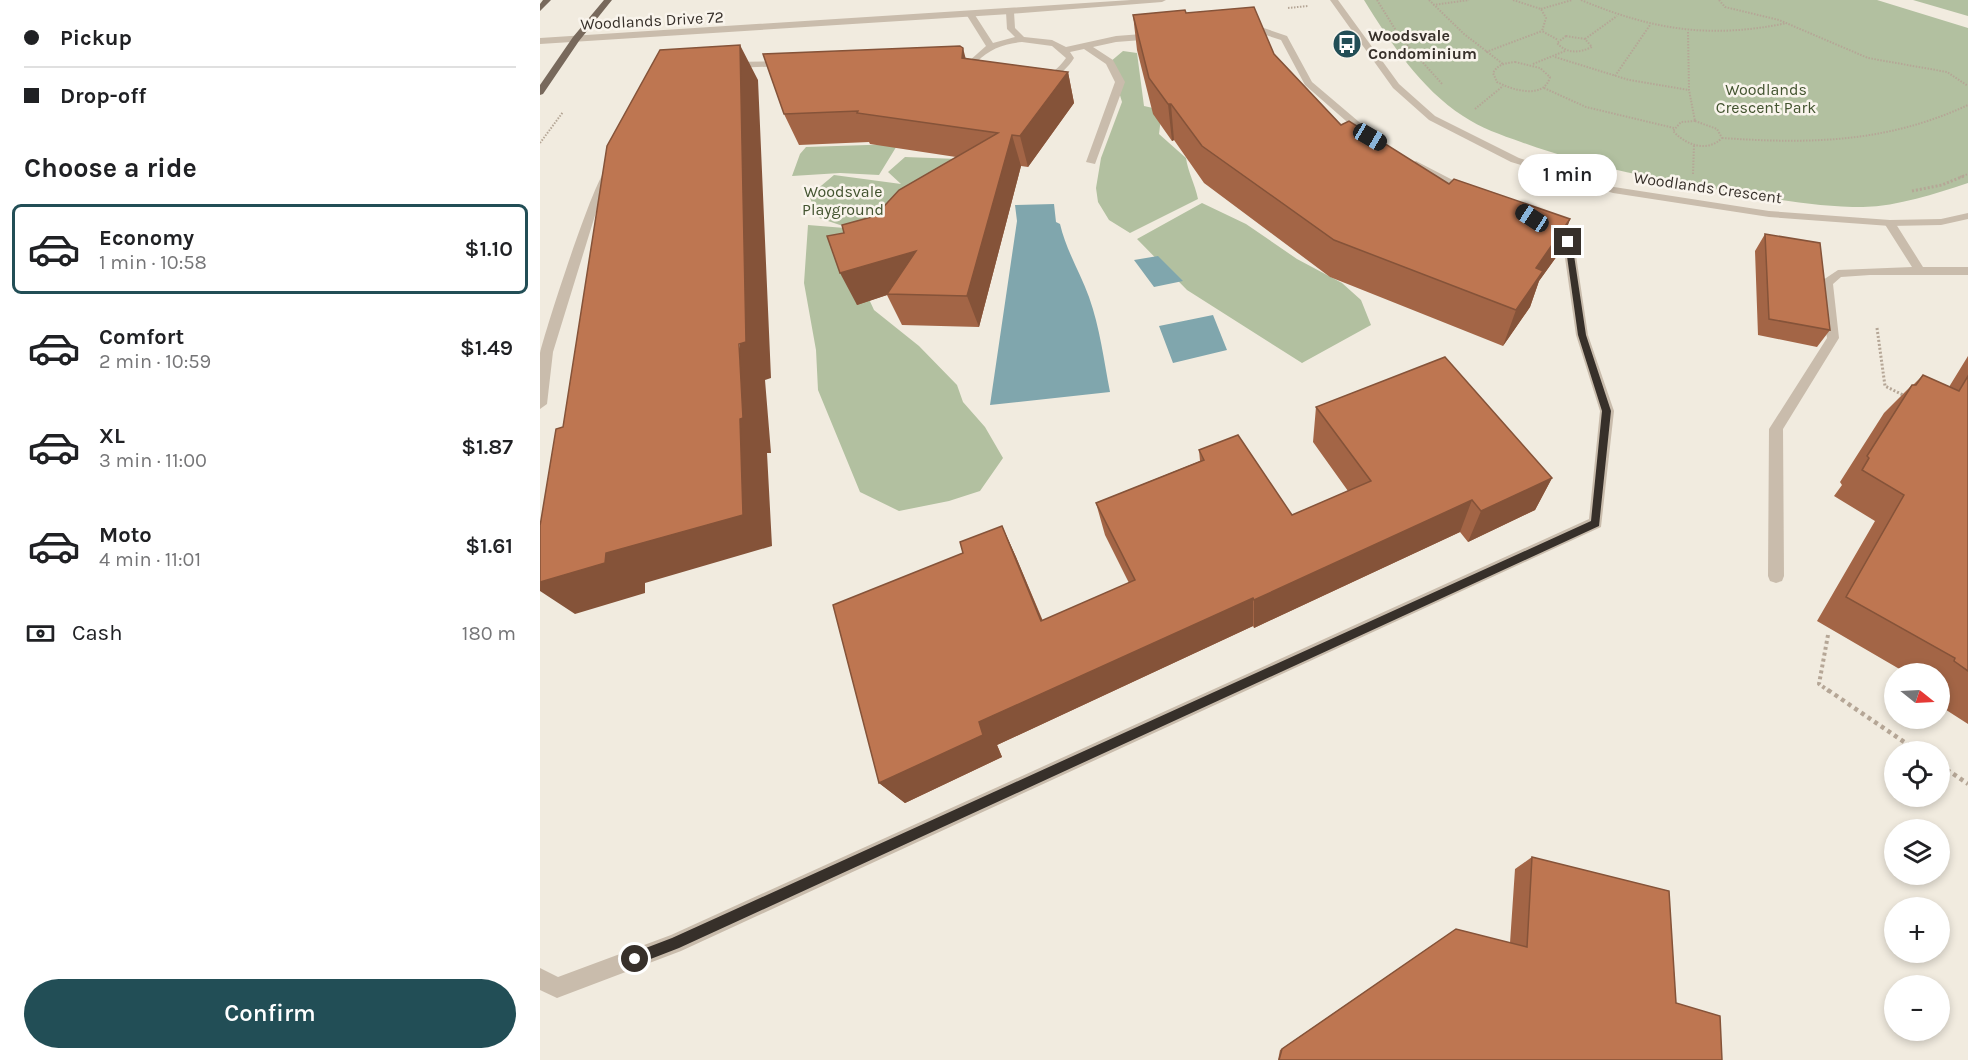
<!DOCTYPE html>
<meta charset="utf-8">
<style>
body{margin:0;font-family:Karla,sans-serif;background:#f6f6f6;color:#202124;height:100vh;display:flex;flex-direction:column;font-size:22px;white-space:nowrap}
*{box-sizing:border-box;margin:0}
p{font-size:20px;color:#757577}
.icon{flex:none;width:33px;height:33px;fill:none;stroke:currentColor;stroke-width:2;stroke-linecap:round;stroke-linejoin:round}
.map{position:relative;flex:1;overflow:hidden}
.drawer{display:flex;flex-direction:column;background:#fff;width:540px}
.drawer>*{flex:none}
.banner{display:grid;align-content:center;height:132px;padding:0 24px;background:#fff}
.needle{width:39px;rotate:108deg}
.tools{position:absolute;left:1344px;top:663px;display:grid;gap:12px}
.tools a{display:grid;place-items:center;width:66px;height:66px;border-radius:50%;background:#fff;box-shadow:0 3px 9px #0003;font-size:30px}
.end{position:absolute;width:27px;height:27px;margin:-14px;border:8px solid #37302a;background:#fff;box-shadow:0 0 0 3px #fff}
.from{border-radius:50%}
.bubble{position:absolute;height:42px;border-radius:21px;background:#fff;box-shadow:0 3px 9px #0003;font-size:20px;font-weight:600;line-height:42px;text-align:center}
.car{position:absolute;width:18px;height:36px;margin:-18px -9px;border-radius:8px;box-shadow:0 0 4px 2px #0007;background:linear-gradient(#222 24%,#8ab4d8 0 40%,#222 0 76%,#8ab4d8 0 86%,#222 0)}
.banner b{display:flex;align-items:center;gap:21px;height:57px;font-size:22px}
.banner b+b{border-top:2px solid #e0e0e0}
.banner i{width:15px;height:15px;background:#202124}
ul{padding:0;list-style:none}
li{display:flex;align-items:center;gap:18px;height:90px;margin:0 12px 9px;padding:0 12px;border:3px solid transparent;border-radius:9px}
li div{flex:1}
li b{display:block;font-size:22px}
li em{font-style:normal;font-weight:600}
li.selected{border-color:#224e56}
li>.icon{width:54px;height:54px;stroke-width:1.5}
h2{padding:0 24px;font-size:27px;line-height:72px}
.pay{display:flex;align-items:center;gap:15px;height:66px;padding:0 24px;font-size:22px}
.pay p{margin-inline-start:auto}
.cta{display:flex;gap:12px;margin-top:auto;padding:12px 24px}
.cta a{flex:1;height:69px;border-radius:36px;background:#224e56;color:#fff;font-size:24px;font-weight:600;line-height:69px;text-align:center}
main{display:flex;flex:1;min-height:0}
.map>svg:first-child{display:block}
.green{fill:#b2c0a0}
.water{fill:#80a6ad}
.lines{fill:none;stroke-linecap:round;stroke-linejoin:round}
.path-far3{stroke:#b5a696;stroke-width:2;stroke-dasharray:1.5 1.5;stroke-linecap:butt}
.path-far2{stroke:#b5a696;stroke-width:3;stroke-dasharray:2 2;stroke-linecap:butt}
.path-far1{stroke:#b5a696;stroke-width:4;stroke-dasharray:3 3;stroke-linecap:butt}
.path{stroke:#b5a696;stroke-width:4.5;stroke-dasharray:4 4;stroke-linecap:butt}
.service{fill:#c9bcac;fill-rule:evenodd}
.minor{fill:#c9bcac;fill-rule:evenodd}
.primary{fill:#78695c;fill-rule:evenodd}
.wall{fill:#a36546}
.shaded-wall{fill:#855339}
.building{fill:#be7651;stroke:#855339;stroke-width:1.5}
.route{fill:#37302a}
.labels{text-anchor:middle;stroke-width:5;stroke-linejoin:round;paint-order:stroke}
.far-street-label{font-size:16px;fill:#37302a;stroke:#f9f4ec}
.far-poi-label{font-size:16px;font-weight:bold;fill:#37302a;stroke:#f9f4ec;text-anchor:start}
.far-park-label{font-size:16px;fill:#435430;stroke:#f9f4ec}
</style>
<main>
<section class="drawer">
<div class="banner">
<b><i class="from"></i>Pickup</b>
<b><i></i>Drop-off</b>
</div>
<h2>Choose a ride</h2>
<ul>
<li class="selected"><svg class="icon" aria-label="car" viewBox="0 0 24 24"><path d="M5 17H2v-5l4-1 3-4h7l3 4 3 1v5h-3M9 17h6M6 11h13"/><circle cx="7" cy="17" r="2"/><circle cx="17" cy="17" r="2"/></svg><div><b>Economy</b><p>1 min · 10:58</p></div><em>$1.10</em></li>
<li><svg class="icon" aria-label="car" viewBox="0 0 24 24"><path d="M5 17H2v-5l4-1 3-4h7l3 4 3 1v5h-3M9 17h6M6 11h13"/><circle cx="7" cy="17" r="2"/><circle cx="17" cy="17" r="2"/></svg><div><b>Comfort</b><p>2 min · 10:59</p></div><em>$1.49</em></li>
<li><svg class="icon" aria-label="car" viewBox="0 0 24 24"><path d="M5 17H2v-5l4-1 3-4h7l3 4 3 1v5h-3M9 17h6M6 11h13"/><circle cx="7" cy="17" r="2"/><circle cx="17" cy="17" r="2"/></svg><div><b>XL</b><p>3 min · 11:00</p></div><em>$1.87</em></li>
<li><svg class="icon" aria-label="car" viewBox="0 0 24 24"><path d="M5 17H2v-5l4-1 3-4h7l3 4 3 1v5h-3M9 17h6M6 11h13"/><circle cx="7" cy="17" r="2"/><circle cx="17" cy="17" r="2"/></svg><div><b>Moto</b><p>4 min · 11:01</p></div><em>$1.61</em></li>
</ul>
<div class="pay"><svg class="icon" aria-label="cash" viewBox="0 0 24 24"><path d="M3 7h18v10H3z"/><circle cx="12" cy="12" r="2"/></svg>Cash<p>180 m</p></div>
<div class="cta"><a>Confirm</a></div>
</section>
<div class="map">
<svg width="1428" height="1060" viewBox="0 0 1428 1060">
<rect width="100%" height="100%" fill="#f1ebdf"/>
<path class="green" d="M824,0H1337L1428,28V183C1394,194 1359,206 1323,207C1279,207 1235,199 1192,192C1121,180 1049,167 981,142C961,135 941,128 923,116C881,89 850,42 824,0Z
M1373,0H1428V16Z
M583,51L597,53L604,106L622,110L619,134L646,158C648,172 655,184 658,199L590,233L569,220L558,202L556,188L561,158L582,102L570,62Z
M358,144L339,175L300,173L252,176L260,154L266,147Z
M365,157L418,159L358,209L306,227L279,218L269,196L294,175L361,184L348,172Z
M662,203L706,224L757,259L802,283L821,300L831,325L762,363L647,290L597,239Z
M268,225L317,229L310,258L334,310L379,346L417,385L423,402L445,427L463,458L440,491L409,501L359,511L320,492L278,390L276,350L264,283Z"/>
<path class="water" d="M514,204L516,222L520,224C526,250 540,272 549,297C560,328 564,361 570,392L450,405L477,221L475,205Z
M618,256L643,281L614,287L594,260Z
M673,315L687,350L633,363L619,326Z"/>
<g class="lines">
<path class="path-far3" d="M837,0L860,37L903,85
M889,0L924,34L963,64
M973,0L1001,9L1006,18L1002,31L1018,40
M1041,0C1113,30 1170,39 1247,23
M1179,0L1185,7L1239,20L1328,58L1407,72L1428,86
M893,5L929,0
M748,8L768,6
M1001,9L1032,0
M1148,32L1149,90L1155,121
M1026,36L1045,39L1052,47C1039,53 1027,54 1017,43Z
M1045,39L1077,16
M946,52L1002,31
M1015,57L1089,80L1149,90
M975,62L1000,68L1010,77C1004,100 972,90 957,82L953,73C958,64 966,63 975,62Z
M993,64L1025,51
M1075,76L1110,25
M1004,88L1046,107L1134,128
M935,109L963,86
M1155,121L1177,129L1182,138C1167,153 1146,145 1133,131L1141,122Z
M1182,138C1270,144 1346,143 1428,105
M0,143L23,112
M1153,174L1154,145
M1420,177L1428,174"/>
<path class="path-far2" d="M1372,191L1402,185L1424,176
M1337,328L1345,386L1365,396"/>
<path class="path-far1" d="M1288,635L1279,684L1290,692"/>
<path class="path" d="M1288,690L1379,752
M1400,765L1428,784"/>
<path class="service" d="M470,10L474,12L475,28L484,37L512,40L526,47L576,36L615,33L619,36L615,39L576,42L553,47L573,60L585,82L555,164L546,162L575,82L566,64L544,49L530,52L534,58C514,91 456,107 428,73V62L446,46L426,14L433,12L453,43L475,37L467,29L466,12ZM482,42L512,46L526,58C508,85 461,97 437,72V62C449,49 464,44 482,42Z
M712,24L747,36L772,82L838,138V142H830L765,85L741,40L701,27Z
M246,61L249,62V66L189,68L184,65L189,62Z
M876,161L930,189L931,191L926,194L922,193L872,166L871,164Z
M68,167L73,170L61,196L13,352L7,404L0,409C0,391 0,371 0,353C5,331 56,172 68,167Z
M1350,220L1354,221L1383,267H1428V275H1330L1301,277L1293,284L1299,338L1243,429L1244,576L1242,581L1236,583L1230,581L1228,576L1229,429L1287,338L1281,297L1283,280L1298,270L1372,267L1344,223Z
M1007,225L1034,242L1048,335L1074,411L1061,527L141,951L17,998L0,990V968L18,977L131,935L1049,519L1060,411L1036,335L1023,244L1003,230V226Z"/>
<path class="minor" d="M591,0H626L622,2L470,14L0,44V38Z
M790,0H798L859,84L895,116L979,158L1074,187L1229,211L1350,220L1401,219L1428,213V219L1401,225L1350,226L1229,217L1073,193L971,162L889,120L853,88Z"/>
<path class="primary" d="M3,0H11L0,11V4Z
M64,0H72L39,41L3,94L0,95V85L33,37Z"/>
</g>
<path class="wall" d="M646,13L734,54L801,125L909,184L1030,219L1017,256L999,281L990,307L963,346L790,277L664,183L634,140L632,141L613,114L597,50L593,15Z
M426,59L528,72L534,103L488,167L481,166L439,327L362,325L347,295L317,305L304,233L335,216L416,157L330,144L329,142L259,145L244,114Z
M1225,234L1290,330L1277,347L1218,335L1215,251Z
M1428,356V724L1400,706V674H1368L1277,621L1335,521L1294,496L1302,485L1300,482L1344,413L1372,385H1373L1383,375L1409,387Z
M776,407L1012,478L995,510L928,542L920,532L714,628L713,626L457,745L462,757L365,803L339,783L423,553L462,526L476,557L503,621L589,583L565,535L556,503L660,461L659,450L752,515L808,491L773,442Z
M992,857L1136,1003L1182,1060H738L740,1050L916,929L970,943L975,869Z"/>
<path class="shaded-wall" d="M200,45L218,80L231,378L225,380L231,453H227L232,546L105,583V593L35,614L0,591V582L66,553L200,419Z
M423,48L431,79L422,58Z
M528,72L534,103L488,167L480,136Z
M628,104H631L634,140L632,141Z
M472,135L481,166L439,327L427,296Z
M1030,219L1017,256L999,281L990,307L963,346L976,310L996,268Z
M376,251L347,294V295L317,305L300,273Z
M1012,478L995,510L928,542L941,511Z
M932,500L920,532L714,628V600Z
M462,526L476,557L514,649L501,621Z
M713,598V626L457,745L462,757L365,803L339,783L439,722Z"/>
<path class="building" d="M714,7L734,54L801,125L809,121L909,184L914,179L1030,219L996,268L1003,271L976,310L794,240L662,146L631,104H628L609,78L593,15L645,10L646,13Z
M200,45L206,342L199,344L203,418L200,419L203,515L66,553L65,563L0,582V526L16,429L23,427L67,146L120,50Z
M420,46L423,48L422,58L528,72L480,136L472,135L427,296L347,294L376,251L300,273L287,236L304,233L302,225L335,216L359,190L458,133L317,113L318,111L244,114L223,54Z
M1225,234L1280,243L1290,330L1229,319Z
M905,357L1012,478L941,511L932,500L714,600L713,598L439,722L443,735L339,783L293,605L423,553L420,542L462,526L501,621L595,580L556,503L664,460L659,450L698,435L752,515L831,481L776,407Z
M1383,375L1419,391L1428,376V671L1414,661L1415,658L1306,597L1364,495L1322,470L1329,458L1327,456L1372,385H1376Z
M992,857L1129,891L1136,1003L1180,1016L1182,1060H739L742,1049L916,929L987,947Z"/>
<path class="route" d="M1028,240L1032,242L1046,335L1071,411L1059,526L139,948L95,965L90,963L88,959L90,954L132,938L1051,521L1062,411L1038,335L1025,242Z"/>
<defs>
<g id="bus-disc" transform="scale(1.5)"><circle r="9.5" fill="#224e56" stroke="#f9f4ec"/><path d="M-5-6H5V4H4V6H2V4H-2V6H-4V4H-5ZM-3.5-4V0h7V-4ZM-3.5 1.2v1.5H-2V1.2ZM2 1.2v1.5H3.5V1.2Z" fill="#fff"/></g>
</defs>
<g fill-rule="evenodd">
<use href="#bus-disc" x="807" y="44"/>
</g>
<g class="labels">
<g class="far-street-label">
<text transform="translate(112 20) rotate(-3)" y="6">Woodlands Drive 72</text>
<text transform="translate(1168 187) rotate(8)" y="6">Woodlands Crescent</text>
</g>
<g class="far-poi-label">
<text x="828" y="41">Woodsvale<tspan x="828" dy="18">Condominium</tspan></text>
</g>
<g class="far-park-label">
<text x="1226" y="95">Woodlands<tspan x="1226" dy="18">Crescent Park</tspan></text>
<text x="303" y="197">Woodsvale<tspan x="303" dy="18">Playground</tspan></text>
</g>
</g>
</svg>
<div class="tools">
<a><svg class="needle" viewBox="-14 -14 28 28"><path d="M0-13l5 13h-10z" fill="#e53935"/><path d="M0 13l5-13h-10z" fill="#757577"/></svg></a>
<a><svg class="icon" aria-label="locate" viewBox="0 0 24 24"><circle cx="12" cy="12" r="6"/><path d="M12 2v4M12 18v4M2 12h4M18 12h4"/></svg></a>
<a><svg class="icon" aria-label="layers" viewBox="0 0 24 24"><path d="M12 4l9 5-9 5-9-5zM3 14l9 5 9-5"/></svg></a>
<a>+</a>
<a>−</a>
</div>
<i class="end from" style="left:95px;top:959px"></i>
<i class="end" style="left:1028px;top:242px"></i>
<div class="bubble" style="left:978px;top:154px;width:99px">1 min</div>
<i class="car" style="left:830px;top:137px;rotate:120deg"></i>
<i class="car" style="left:992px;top:218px;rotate:303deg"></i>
</div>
</main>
